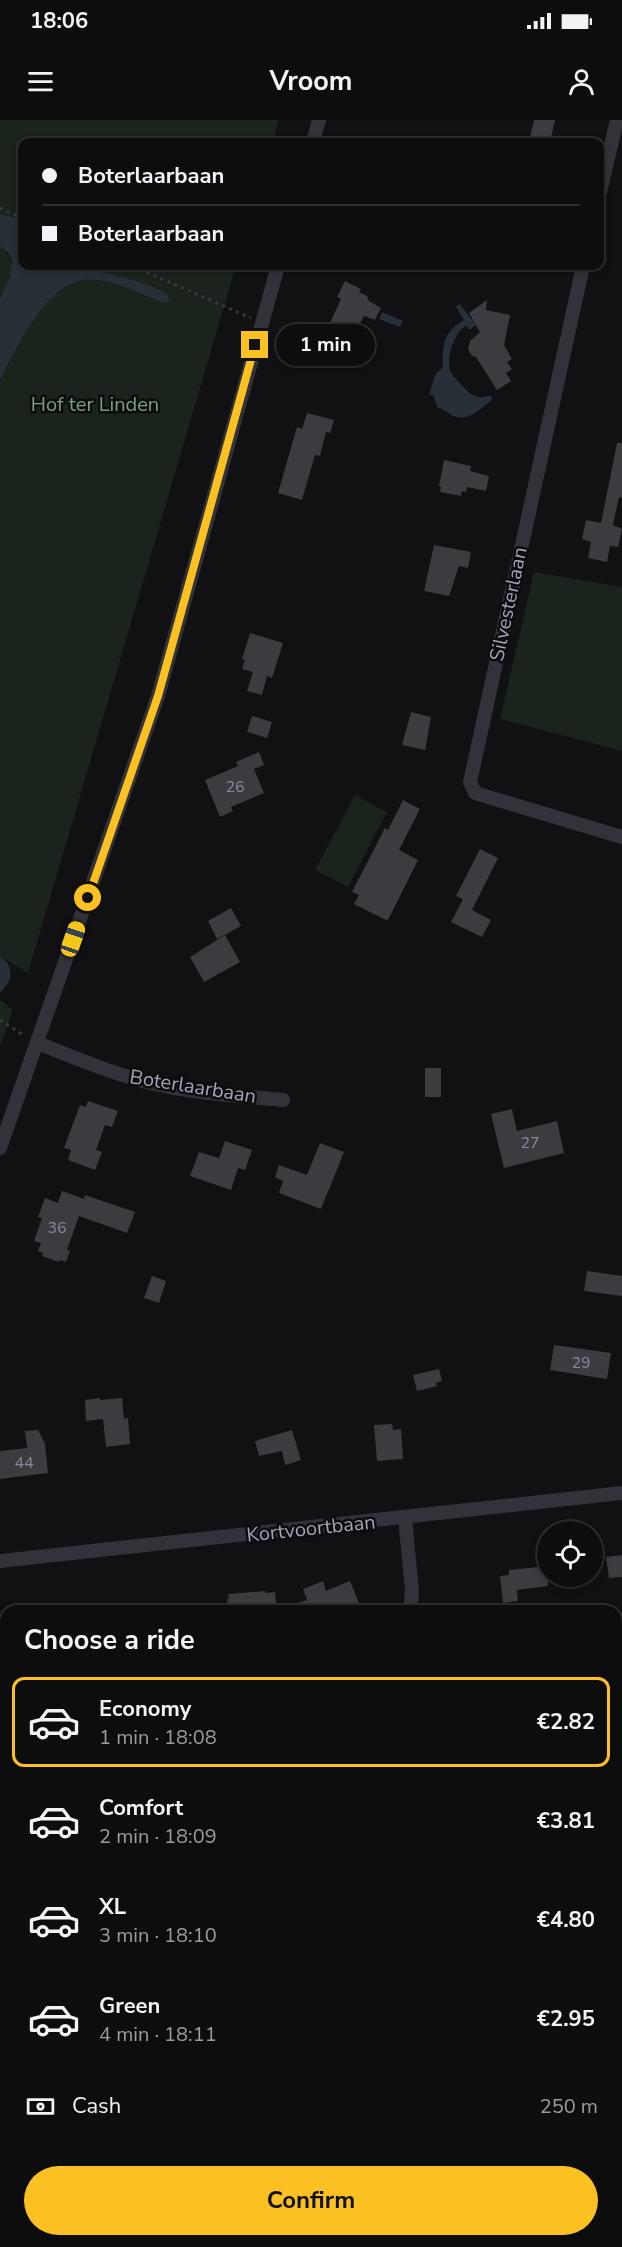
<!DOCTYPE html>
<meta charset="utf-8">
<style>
body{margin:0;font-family:"Nunito Sans",sans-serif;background:#1b1b1c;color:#f1f3f6;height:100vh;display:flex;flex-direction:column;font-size:22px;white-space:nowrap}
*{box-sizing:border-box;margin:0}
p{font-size:20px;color:#9a9c9e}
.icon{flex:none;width:33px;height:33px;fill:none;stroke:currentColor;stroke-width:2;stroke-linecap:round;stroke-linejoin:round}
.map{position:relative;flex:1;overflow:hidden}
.panel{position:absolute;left:0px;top:1485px;width:622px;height:642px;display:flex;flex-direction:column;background:#0d0d0e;border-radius:18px 18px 0 0;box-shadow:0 3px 9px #0003,0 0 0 2px #2d2d2e}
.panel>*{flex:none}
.hud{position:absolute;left:18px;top:18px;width:586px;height:132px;border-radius:12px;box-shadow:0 3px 9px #0003,0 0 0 2px #2d2d2e;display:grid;align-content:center;height:132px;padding:0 24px;background:#0d0d0e}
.tools{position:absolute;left:537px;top:1401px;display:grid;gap:12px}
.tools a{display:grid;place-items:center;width:66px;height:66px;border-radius:50%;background:#0d0d0e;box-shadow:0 3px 9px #0003,0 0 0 2px #2d2d2e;font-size:30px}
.end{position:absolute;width:27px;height:27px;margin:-14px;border:8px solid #fbc021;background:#111;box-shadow:0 0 0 3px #111}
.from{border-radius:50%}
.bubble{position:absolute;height:42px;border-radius:21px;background:#0d0d0e;box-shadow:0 3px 9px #0003,0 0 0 2px #2d2d2e;font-size:20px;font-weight:700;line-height:42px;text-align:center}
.car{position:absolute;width:18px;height:36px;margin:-18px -9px;border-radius:8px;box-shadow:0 0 4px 2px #0007;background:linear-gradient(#f5c518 24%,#345 0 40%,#f5c518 0 76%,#345 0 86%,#f5c518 0)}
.hud b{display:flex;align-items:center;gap:21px;height:57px;font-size:22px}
.hud b+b{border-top:2px solid #2d2d2e}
.hud i{width:15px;height:15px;background:#f1f3f6}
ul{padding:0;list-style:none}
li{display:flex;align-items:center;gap:18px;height:90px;margin:0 12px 9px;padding:0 12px;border:3px solid transparent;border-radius:12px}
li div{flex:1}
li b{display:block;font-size:22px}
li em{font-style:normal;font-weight:700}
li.on{border-color:#fbc021}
li>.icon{width:54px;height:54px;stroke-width:1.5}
h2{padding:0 24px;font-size:27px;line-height:72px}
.pay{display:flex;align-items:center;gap:15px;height:66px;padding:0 24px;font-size:22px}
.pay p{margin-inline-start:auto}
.button{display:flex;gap:12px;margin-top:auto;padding:12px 24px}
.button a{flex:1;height:69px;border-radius:36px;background:#fbc021;color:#111;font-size:24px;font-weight:700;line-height:69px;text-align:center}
.status{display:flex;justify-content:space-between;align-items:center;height:42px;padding:0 30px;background:#0d0d0e;direction:ltr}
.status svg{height:16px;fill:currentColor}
header{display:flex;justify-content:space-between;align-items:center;height:78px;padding:0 24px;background:#0d0d0e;font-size:27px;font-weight:700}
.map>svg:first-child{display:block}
.green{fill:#1b231d}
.water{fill:#272f37}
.building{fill:#3b3b40}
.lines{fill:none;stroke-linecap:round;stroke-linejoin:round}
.path{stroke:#38393f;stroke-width:3;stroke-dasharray:3 4.5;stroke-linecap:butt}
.minor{stroke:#323338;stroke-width:14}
.route{stroke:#fbc021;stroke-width:8}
.labels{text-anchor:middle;stroke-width:5;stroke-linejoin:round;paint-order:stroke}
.number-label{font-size:16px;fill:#888b97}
.park-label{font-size:20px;fill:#77a17d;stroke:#0c0c0e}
.street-label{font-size:20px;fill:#a2a6b4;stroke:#0c0c0e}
</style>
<div class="status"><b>18:06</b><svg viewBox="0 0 49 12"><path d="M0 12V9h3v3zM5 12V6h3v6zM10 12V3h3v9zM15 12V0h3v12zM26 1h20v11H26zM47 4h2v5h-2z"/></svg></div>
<header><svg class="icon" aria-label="menu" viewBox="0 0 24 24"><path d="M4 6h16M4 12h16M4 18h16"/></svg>Vroom<svg class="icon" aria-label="person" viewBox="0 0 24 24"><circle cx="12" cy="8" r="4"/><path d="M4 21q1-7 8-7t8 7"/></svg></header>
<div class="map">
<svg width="622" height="2127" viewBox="0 0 622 2127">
<rect width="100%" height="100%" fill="#111113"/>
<path class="green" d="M0,0H279L272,22H22V99L0,94Z
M0,127C20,142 11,159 0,178Z
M79,146H236L28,853L0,836V260C15,231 45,168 80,161C87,159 96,160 103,161C124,165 143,176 164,183L110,154L84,149Z
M534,452L622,467V631L500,599Z
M355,675L387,692L348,767L315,750Z
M0,879L13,890L0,927Z"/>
<path class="water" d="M0,94L22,99V146H79C88,152 100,151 110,154C129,159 151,164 168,175L169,181L164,183C144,176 125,165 103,161C96,160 87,159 80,161C45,168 15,231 0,260V178L10,157L12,141L8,133L0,127Z
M459,183L476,205L469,210L466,206C454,212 445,240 451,252C452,255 469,274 473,275C480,279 485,276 491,276L492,280C483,287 469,301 456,297C449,295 446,289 438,288L433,275H429L435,255L443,247C442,225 444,211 464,200L456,187Z
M382,192L403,201L400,207L379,199Z
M0,836C15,846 13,861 0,873Z"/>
<path class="building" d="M534,0H555L550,22H529Z
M345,161L361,169L359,172L367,176L369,181L381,188L375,200L364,196L347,228L323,218L341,179L337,177Z
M487,180L486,190L510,195L504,225L512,239L507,242L512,249L506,253L511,261L497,270L476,237L472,236L468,230L470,221L480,212L469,193Z
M307,293L334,300L330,313L326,312L320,336L315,335L302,380L278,373L297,307L302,309Z
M617,323H622V378L619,377L613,405L622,409L618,427L610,426L607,442L588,438L591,422L582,419L586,400L601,403Z
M444,340L471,346L470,351L489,356L486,371L467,367L466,372L462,371L461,376L440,372L441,367L439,366Z
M434,425L471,432L468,448L459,446L449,476L424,471Z
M250,513L283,523L272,558L267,556L262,575L247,571L253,552L242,549L245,540L242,539Z
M411,592L431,597L425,630L402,625Z
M252,596L272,602L267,618L247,612Z
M259,632L264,645L254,649L264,673L231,687L233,691L220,697L205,660L238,646L236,642Z
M403,680L420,689L399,730L418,740L388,800H386L354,784L359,775L352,772L385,708L388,710Z
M480,729L498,738L472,790L491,800L482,817L451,802L463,779L456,776Z
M231,788L241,806L217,819L208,801Z
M225,815L240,842L204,862L190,837Z
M425,948H441V977H425Z
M88,981L118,991L112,1007L105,1005L96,1030L102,1032L95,1050L68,1040L71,1030L64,1028L80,985L86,987Z
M512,989L517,1011L557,1001L564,1033L504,1048L491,994Z
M225,1021L252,1030L245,1050L238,1048L231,1070L190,1056L199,1032L219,1038Z
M320,1023L344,1032L321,1089L279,1073L283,1061L275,1057L279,1045L307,1055Z
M62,1071L84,1079L85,1075L135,1092L127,1113L79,1096L67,1130L70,1131L66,1142L60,1140L59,1142L42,1136L43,1133L38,1131L41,1123L34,1121L42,1098L38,1097L45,1078L58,1083Z
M587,1151L622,1156V1176L584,1171Z
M152,1156L166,1161L159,1183L144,1178Z
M554,1225L611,1233L607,1259L550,1250Z
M439,1249L442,1261L436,1263L437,1266L417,1271L413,1255Z
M100,1278V1280L122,1278L124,1299L128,1298L130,1324L106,1327L103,1299L86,1301L85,1280Z
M392,1304L393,1310L401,1309L403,1339L377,1341L374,1305Z
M38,1310L45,1324L48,1353L0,1359V1331L27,1328L25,1311Z
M292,1310L301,1340L285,1345L282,1331L259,1336L255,1321Z
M622,1435V1457L609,1458L606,1437Z
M548,1446V1466L517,1470L518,1481L503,1483L500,1456L509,1455V1450Z
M323,1461L326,1471L350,1461L359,1483L338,1491H281V1489L307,1480L303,1469Z
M265,1471V1473L275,1472L277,1491H228L227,1479H229L228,1474Z"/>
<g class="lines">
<path class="path" d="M0,88L22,98
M133,146L251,198
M0,900L25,916"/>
<path class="minor" d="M313,22L319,0
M600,72L617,0
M583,146L470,662L475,673L622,717
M37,923C77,938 117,956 159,965C199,974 241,976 283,980
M0,1028L158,576L278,146
M405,1398L412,1471L410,1491
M0,1441L622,1373
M616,1967L622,1961
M45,2127L50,2121
M472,2127L477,2121"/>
</g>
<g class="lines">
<path class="route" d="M88,778L158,576L255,225"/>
</g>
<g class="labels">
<g class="number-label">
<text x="235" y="672">26</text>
<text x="530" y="1028">27</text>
<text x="57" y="1113">36</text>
<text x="581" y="1248">29</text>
<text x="24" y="1348">44</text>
</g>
<g class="park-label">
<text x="95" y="291">Hof ter Linden</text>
</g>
<g class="street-label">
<text transform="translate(508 484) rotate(-78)" y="7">Silvesterlaan</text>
<text transform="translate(193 966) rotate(9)" y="7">Boterlaarbaan</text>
<text transform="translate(311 1408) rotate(-6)" y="7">Kortvoortbaan</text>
</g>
</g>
</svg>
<div class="tools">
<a><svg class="icon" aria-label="locate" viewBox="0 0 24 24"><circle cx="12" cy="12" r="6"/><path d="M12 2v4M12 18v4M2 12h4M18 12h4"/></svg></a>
</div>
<i class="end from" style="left:88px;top:778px"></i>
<i class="end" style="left:255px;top:225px"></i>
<div class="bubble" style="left:276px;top:204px;width:99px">1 min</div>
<i class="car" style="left:73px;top:819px;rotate:19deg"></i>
<div class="hud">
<b><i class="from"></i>Boterlaarbaan</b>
<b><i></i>Boterlaarbaan</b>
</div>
<section class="panel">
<h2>Choose a ride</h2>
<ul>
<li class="on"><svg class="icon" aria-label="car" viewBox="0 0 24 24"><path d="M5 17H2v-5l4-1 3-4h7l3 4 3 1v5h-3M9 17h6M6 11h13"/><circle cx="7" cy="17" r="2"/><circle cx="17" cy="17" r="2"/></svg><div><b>Economy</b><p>1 min · 18:08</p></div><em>€2.82</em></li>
<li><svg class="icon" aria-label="car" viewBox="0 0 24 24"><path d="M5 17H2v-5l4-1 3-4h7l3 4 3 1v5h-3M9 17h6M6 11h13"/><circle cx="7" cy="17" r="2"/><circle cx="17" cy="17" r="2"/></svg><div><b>Comfort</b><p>2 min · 18:09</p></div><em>€3.81</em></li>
<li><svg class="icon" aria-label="car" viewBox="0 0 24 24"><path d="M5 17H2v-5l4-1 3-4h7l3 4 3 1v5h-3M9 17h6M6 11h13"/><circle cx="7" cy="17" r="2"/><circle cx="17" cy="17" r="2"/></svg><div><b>XL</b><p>3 min · 18:10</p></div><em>€4.80</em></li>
<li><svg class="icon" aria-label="car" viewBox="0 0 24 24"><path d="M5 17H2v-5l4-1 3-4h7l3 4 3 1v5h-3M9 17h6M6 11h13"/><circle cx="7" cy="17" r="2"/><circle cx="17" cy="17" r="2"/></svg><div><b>Green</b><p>4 min · 18:11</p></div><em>€2.95</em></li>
</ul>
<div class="pay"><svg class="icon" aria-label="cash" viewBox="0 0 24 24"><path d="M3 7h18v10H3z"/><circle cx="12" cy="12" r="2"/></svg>Cash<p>250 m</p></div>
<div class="button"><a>Confirm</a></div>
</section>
</div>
